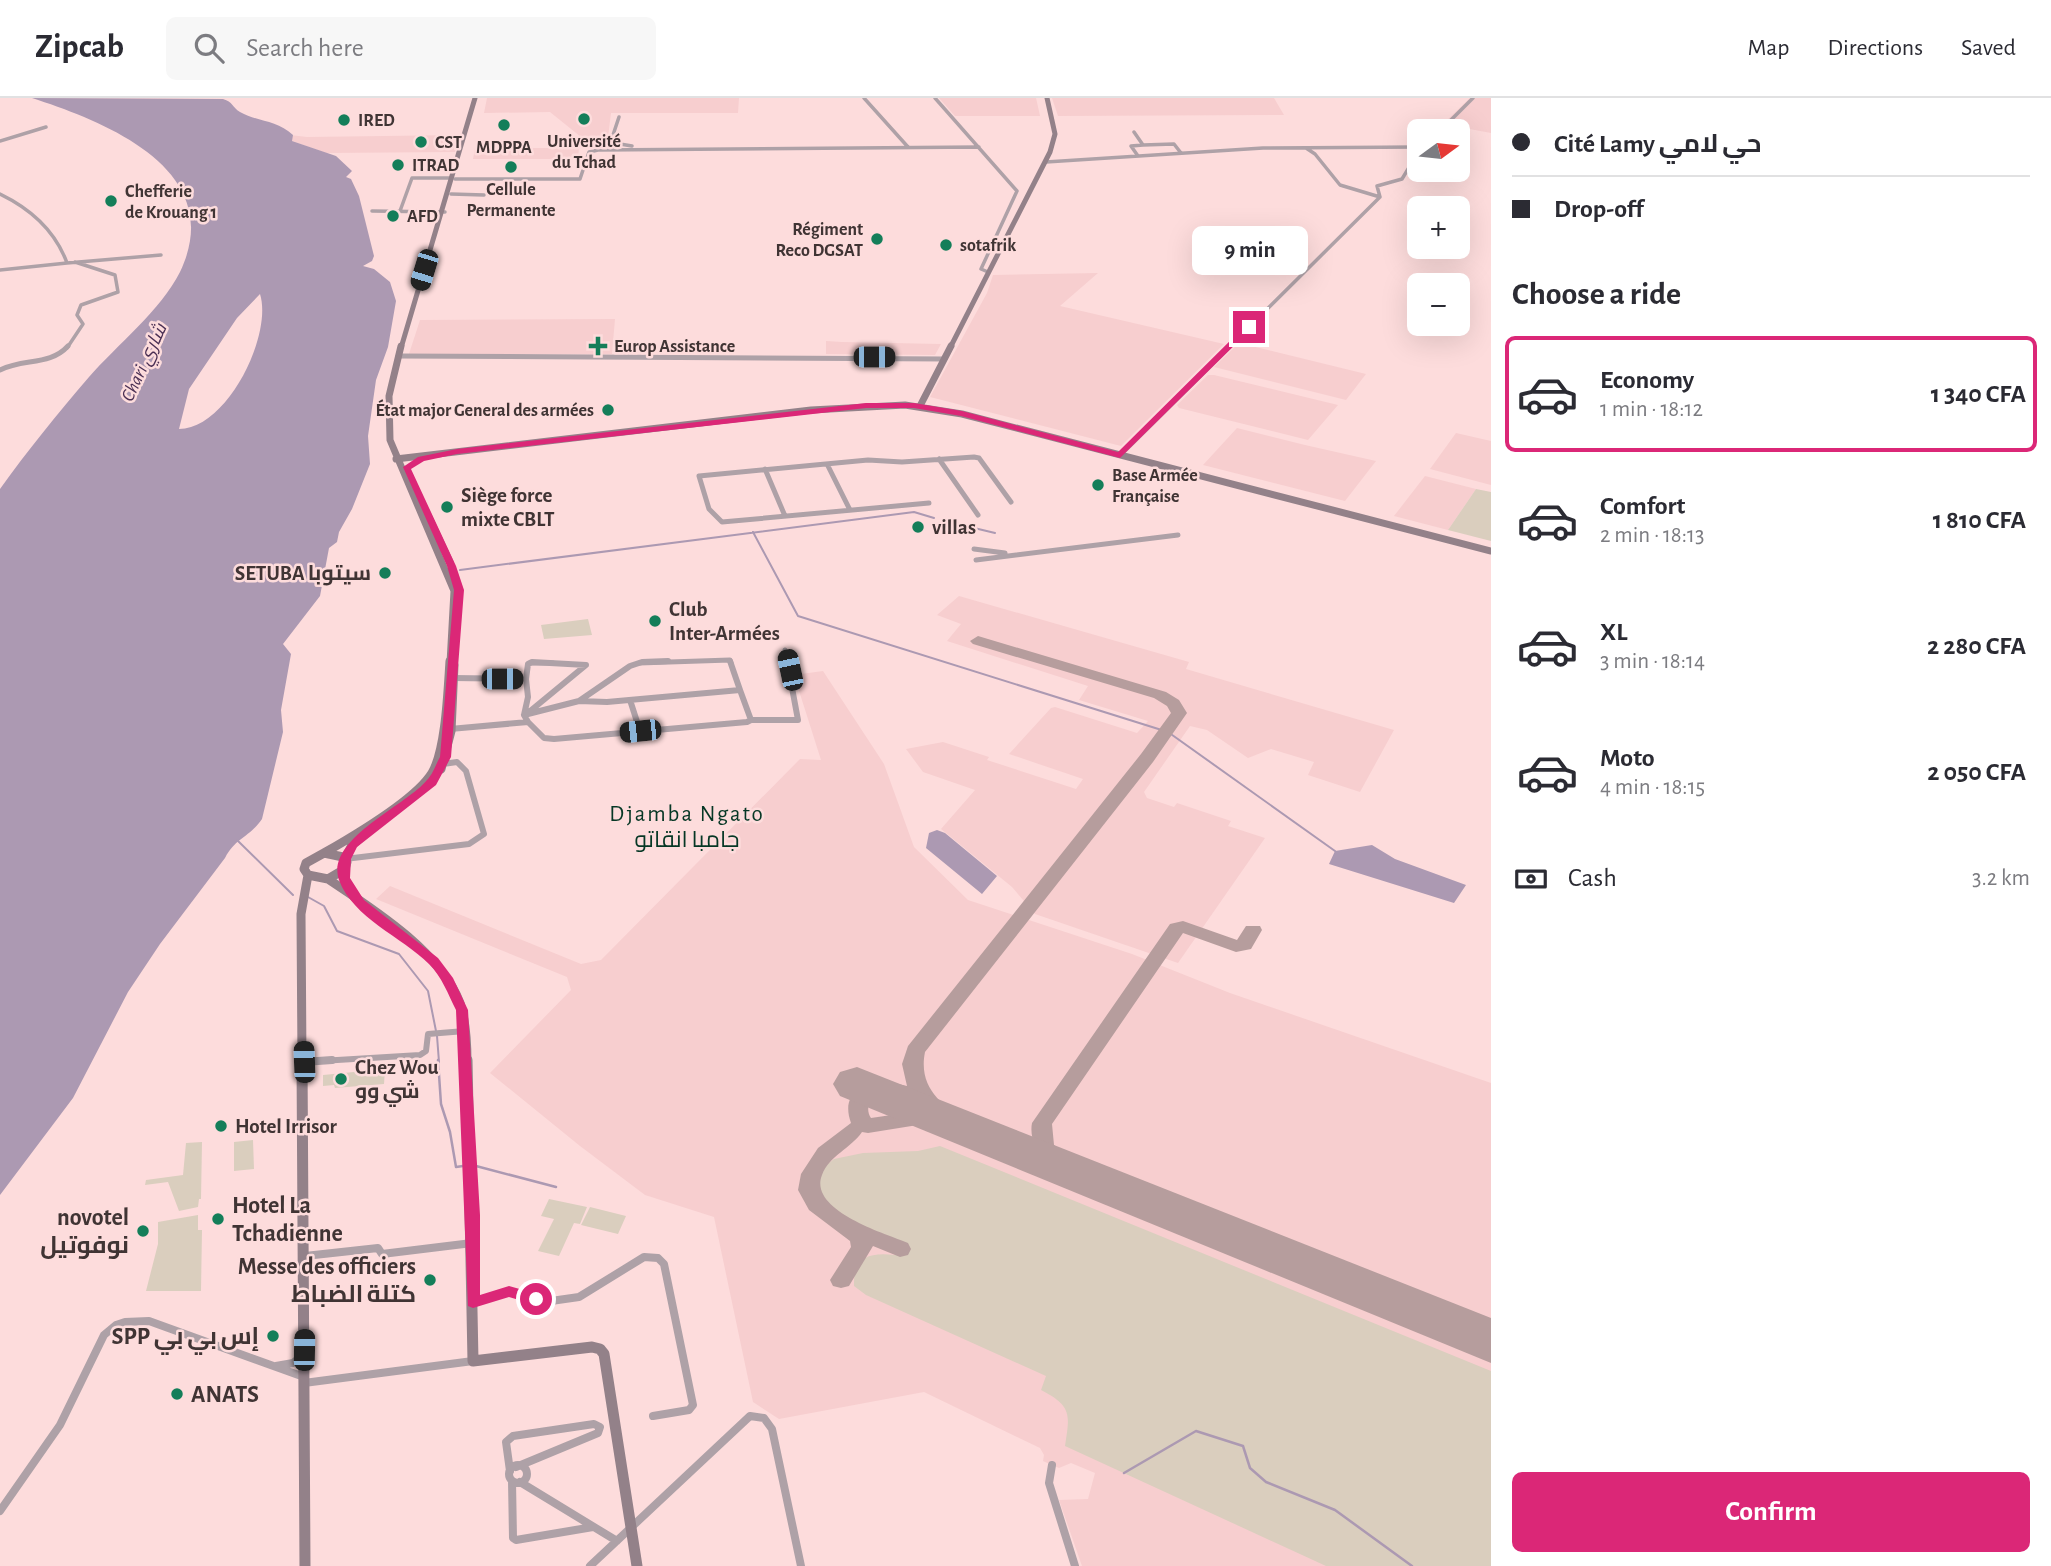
<!DOCTYPE html>
<meta charset="utf-8">
<style>
body{margin:0;font-family:"Alegreya Sans",Cairo,sans-serif;background:#f7f7f7;color:#2b2b33;height:100vh;display:flex;flex-direction:column;font-size:26px;white-space:nowrap}
*{box-sizing:border-box;margin:0}
p{font-size:23px;color:#7c7c81}
.icon{flex:none;width:38px;height:38px;fill:none;stroke:currentColor;stroke-width:2;stroke-linecap:round;stroke-linejoin:round}
.map{position:relative;flex:1;overflow:hidden}
.details{display:flex;flex-direction:column;background:#fff;width:560px}
.details>*{flex:none}
.top-card{display:grid;align-content:center;height:154px;padding:0 21px;background:#fff}
.needle{width:46px;rotate:75deg}
.fabs{position:absolute;left:1407px;top:21px;display:grid;gap:14px}
.fabs a{display:grid;place-items:center;width:63px;height:63px;border-radius:10px;background:#fff;box-shadow:0 7px 28px #0002;font-size:35px}
.end{position:absolute;width:32px;height:32px;margin:-16px;border:9px solid #db2777;background:#fff;box-shadow:0 0 0 4px #fff}
.from{border-radius:50%}
.bubble{position:absolute;height:49px;border-radius:10px;background:#fff;box-shadow:0 7px 28px #0002;font-size:23px;font-weight:700;line-height:49px;text-align:center}
.car{position:absolute;width:21px;height:42px;margin:-21px -10px;border-radius:9px;box-shadow:0 0 5px 2px #0007;background:linear-gradient(#222 24%,#8ab4d8 0 40%,#222 0 76%,#8ab4d8 0 86%,#222 0)}
.top-card b{display:flex;align-items:center;gap:24px;height:66px;font-size:26px}
.top-card b+b{border-top:2px solid #e1e1e2}
.top-card i{width:18px;height:18px;background:#2b2b33}
ul{padding:0;list-style:none}
li{display:flex;align-items:center;gap:21px;height:116px;margin:0 14px 10px;padding:0 7px;border:4px solid transparent;border-radius:10px}
li div{flex:1}
li b{display:block;font-size:26px}
li em{font-style:normal;font-weight:700}
li.active{border-color:#db2777}
li>.icon{width:63px;height:63px;stroke-width:1.5}
h2{padding:0 21px;font-size:32px;line-height:84px}
.pay{display:flex;align-items:center;gap:18px;height:77px;padding:0 21px;font-size:26px}
.pay p{margin-inline-start:auto}
.action{display:flex;gap:14px;margin-top:auto;padding:14px 21px}
.action a{flex:1;height:80px;border-radius:10px;background:#db2777;color:#fff;font-size:28px;font-weight:700;line-height:80px;text-align:center}
header{display:flex;align-items:center;gap:42px;box-sizing:border-box;height:98px;padding:0 35px;background:#fff;border-bottom:2px solid #e1e1e2}
header strong{font-size:33px}
nav{display:flex;gap:38px;margin-inline-start:auto;font-size:24px}
.search{width:490px;height:63px;background:#f7f7f7;display:flex;align-items:center;gap:18px;box-sizing:border-box;padding:0 24px;border-radius:10px;color:#7c7c81;font-size:26px}
main{display:flex;flex:1;min-height:0}
.map>svg:first-child{display:block}
.built{fill:#f7cecf}
.green{fill:#dacebe}
.water{fill:#ac99b2;fill-rule:evenodd}
.lines{fill:none;stroke-linecap:round;stroke-linejoin:round}
.stream-far1{stroke:#ac99b2;stroke-width:2}
.stream{stroke:#ac99b2;stroke-width:2.5}
.taxiway{fill:#b69d9d;fill-rule:evenodd}
.runway{fill:#b69d9d;fill-rule:evenodd}
.street-far3{stroke:#aea1a7;stroke-width:3.5}
.street-far2{stroke:#aea1a7;stroke-width:5}
.street-far1{stroke:#aea1a7;stroke-width:6}
.street{stroke:#aea1a7;stroke-width:8}
.secondary-far3{stroke:#938189;stroke-width:5}
.secondary-far2{stroke:#938189;stroke-width:7}
.secondary-far1{stroke:#938189;stroke-width:9}
.secondary{stroke:#938189;stroke-width:11}
.route{fill:#db2777}
.poi-dot{fill:#147e59;stroke:#fddcdc;stroke-width:2.5}
.labels{text-anchor:middle;stroke-width:5;stroke-linejoin:round;paint-order:stroke}
.far-poi-label{font-size:18px;font-weight:bold;fill:#403434;stroke:#fddcdc;text-anchor:start}
.far-water-label{font-size:19px;font-style:italic;fill:#4b3054;stroke:#fddcdc}
.poi-label{font-size:21px;font-weight:bold;fill:#403434;stroke:#fddcdc;text-anchor:start}
.neighbourhood-label{font-size:23px;letter-spacing:2px;fill:#063725;stroke:#fddcdc}
.near-poi-label{font-size:24px;font-weight:bold;fill:#403434;stroke:#fddcdc;text-anchor:end}
</style>
<header>
<strong>Zipcab</strong>
<div class="search"><svg class="icon" aria-label="search" viewBox="0 0 24 24"><circle cx="10" cy="10" r="6"/><path d="M15 15l6 6"/></svg>Search here</div>
<nav><a>Map</a><a>Directions</a><a>Saved</a></nav>
</header>
<main>
<div class="map">
<svg width="1491" height="1468" viewBox="0 0 1491 1468">
<rect width="100%" height="100%" fill="#fddcdc"/>
<path class="built" d="M487,0H739L738,15H611L608,39H581L550,14L484,15Z
M939,0H1036L1040,18H955Z
M1052,0H1274L1284,17L1058,18Z
M1470,0H1491V35L1443,26Z
M290,37L307,39L461,37L455,54L326,55L292,43Z
M475,50H579L578,61H473Z
M1098,175L1060,208L1224,246L1121,348L930,299L987,195L993,177Z
M615,221L612,256H409L420,222Z
M826,243L842,244L941,246L935,257L826,256Z
M1239,245L1366,276L1346,302L1214,269Z
M1208,277H1214L1338,307L1308,342L1179,310L1177,307Z
M1237,330L1305,347L1376,363L1345,403L1203,367Z
M1456,335L1491,343V387L1430,371Z
M1425,378L1476,391L1448,432L1394,418Z
M959,498L1189,564L1186,571L1394,632L1360,694L1308,677L1314,664L1271,651L1248,660L1207,632L1190,628L1144,694L1147,700L1174,709L1177,705L1231,723L1228,728L1265,740L1178,865L1035,816L1012,789L941,731L975,692L923,674L906,651L943,644L989,659L987,662L1076,691L1083,681L1009,656L1051,610L1055,609L1137,635L1148,623L1079,602L1088,588L947,543L961,526L937,517Z
M823,573L884,666L914,749L968,802L1132,856L1230,895L1491,985V1468H1082L1059,1402L1088,1401L1095,1375L1071,1365L1059,1370L1052,1367L1043,1363L1044,1357L1040,1350L924,1294L779,1321L753,1304L714,1119L645,1097L580,1048L490,975L571,892L567,879L376,801L390,788L581,866L601,862L800,661L821,662L794,577Z"/>
<path class="green" d="M1476,391L1491,394V443L1448,432Z
M588,521L592,537L544,541L541,527Z
M385,971L384,986L335,990L334,987L323,988V977Z
M253,1042L254,1071L234,1073V1044Z
M202,1044L201,1101H199L198,1109L179,1113L168,1084L145,1087L146,1082L183,1077L186,1045Z
M940,1048L1491,1273V1468H1326L1065,1348C1070,1316 1072,1308 1041,1292L1046,1278L866,1197L854,1188C853,1159 869,1154 895,1157L904,1147C872,1131 836,1123 815,1093L818,1074L834,1061L863,1055L918,1053Z
M549,1101L587,1109L580,1126L574,1125L559,1158L538,1153L554,1121L541,1118Z
M590,1109L626,1118L618,1136L581,1127Z
M198,1117V1132H202L201,1193H146L158,1146V1124Z"/>
<path class="water" d="M32,0L223,1C233,4 232,9 240,14C258,24 277,22 293,37L292,43L336,58L352,73L346,79L351,81L359,98L374,158L372,163L363,168L374,171L390,184L396,203L388,249L376,282L368,338L370,366L352,411L339,434L337,444L329,450L320,498L283,546L291,556L281,612L283,634L262,721C249,740 236,739 225,760L160,846L128,894L73,1000L0,1097V391C28,352 58,315 89,279C117,247 161,212 180,174C228,73 109,25 32,0ZM260,196C273,237 227,331 179,331L189,291L237,220Z
M937,732L945,735L997,778L982,796L926,750L929,735Z
M1372,747L1395,761L1466,787L1454,805L1329,766L1335,753Z"/>
<g class="lines">
<path class="stream-far1" d="M945,423L995,435
M753,434L798,518L1168,634L1335,753
M460,472L914,414L934,420
M237,742L293,797
M308,799L324,808L337,833L399,856L428,893L436,933
M437,938L439,964"/>
<path class="stream" d="M438,962L441,1006L450,1034L456,1069L463,1068
M476,1068L556,1089
M1124,1375L1196,1333L1243,1348L1250,1370L1266,1384L1335,1412L1412,1468"/>
<path class="taxiway" d="M978,538L1166,594L1179,602L1187,615L1153,664L925,954C918,989 941,1007 968,1024L971,1029L968,1034L961,1036L924,1026L868,1035L862,1034C851,1050 829,1058 822,1077C808,1112 883,1135 908,1145L911,1151L908,1157L900,1159L873,1148L849,1188L841,1190L833,1188L830,1182L851,1149L850,1143L809,1112L798,1092L801,1076L818,1050L851,1025C837,986 879,980 907,988L902,966L908,948L1141,656L1171,615L1167,608L1154,600L973,546L970,543ZM880,998L897,999L912,1014L871,1020C865,1011 869,1001 880,998Z
M1183,823L1237,842L1246,828H1260L1262,832L1251,851L1236,854L1183,835L1052,1026L1054,1047L1087,1075L1083,1080C1055,1089 1027,1050 1032,1025L1170,826Z"/>
<path class="runway" d="M857,969L1491,1220V1265L840,998L833,986L840,974Z"/>
<path class="street-far3" d="M864,0L908,49
M935,0L1017,93L981,171L988,174
M619,19L612,40L620,46L632,48
M1440,33L1473,0
M1134,34L1143,47L1131,48L1138,58
M0,43L46,29
M1143,47L1174,46L1181,55
M1306,50L1315,56L1340,87L1380,99
M1046,64L1263,50L1419,49
M455,81H580L589,54L598,52L979,49
M0,96C31,111 55,132 67,165L161,157
M451,96L484,97
M372,113L445,114
M400,113L412,80H451
M0,172L67,165
M67,250L83,226L77,217L81,207L118,194L115,177L75,164
M1228,250L1380,99L1377,88L1402,81L1419,53"/>
<path class="street-far2" d="M398,258L945,261
M0,272C23,260 50,268 68,248
M1120,357L1230,248
M939,361L978,417
M827,366L850,412
M765,371L785,418
M929,405L722,424L709,411L699,378L868,362L902,364L974,359L979,360L1011,404
M974,451L1005,455
M976,462L1178,437
M785,552L787,565
M530,565H553
M639,565L730,562L731,565"/>
<path class="street-far1" d="M453,580L526,581L528,599L524,617
M526,581L528,566L532,564L586,567L529,614
M630,602L640,633
M579,603L607,604L740,592L730,563
M579,603L630,568L642,564L668,563
M751,622H798L787,563
M528,624L544,640L554,641L747,624L751,622L740,592
M450,631L528,624L524,617L579,603
M345,761L469,746L484,736L466,673L457,664L443,666
M304,964L420,957L426,953L428,936L465,933"/>
<path class="street" d="M304,964L332,962
M305,1158L378,1150L382,1156L472,1145
M473,1204L509,1193L544,1204L579,1199L644,1159L658,1160L664,1166L693,1307L689,1312L653,1318
M276,1268L293,1265L304,1256
M304,1285L473,1263
M1052,1367L1049,1385L1075,1468
M509 1376a9 9 0 1 1 18 0a9 9 0 1 1-18 0Z
M510,1373L506,1344L513,1338L594,1326L600,1329L598,1335L516,1369
M512,1383L513,1440L516,1442L593,1429
M520,1384L617,1443
M0,1413L60,1327L104,1237L116,1227L125,1224L149,1223L304,1279
M590,1468L750,1318L764,1320L772,1331L801,1468"/>
<path class="secondary-far3" d="M401,250L475,0
M950,250L1050,54L1055,36L1047,0"/>
<path class="secondary-far2" d="M401,248L389,298L390,342L454,493L450,565
M920,308L951,248
M396,361L811,312L905,307L962,316L1491,453
M426,413L450,464"/>
<path class="secondary-far1" d="M441,671L451,633L454,567
M324,755C352,739 416,701 432,675C446,652 448,591 450,563
M324,755L343,759L347,764L345,771L328,781L308,777L304,771L306,765Z
M345,761L352,747L367,734
M328,781C373,811 440,853 460,905C466,924 467,945 467,964
M302,964L301,816L308,777"/>
<path class="secondary" d="M302,962L305,1468
M467,962L473,1263L592,1249L600,1251L604,1256L637,1468"/>
</g>
<path class="route" d="M1246,227L1253,229L1120,360L961,318L914,310H866L457,356L424,363L411,371L456,468L464,492L451,659L436,687L357,749L351,761L350,780L364,802L438,860L453,880L468,912L480,1117V1197L509,1188L541,1197L543,1201L536,1207L509,1199L473,1210L468,1208L456,912C448,896 442,879 429,866C402,839 353,820 339,782C325,741 406,708 427,682C433,676 436,666 440,659L454,492L447,468L403,369L418,359L457,351L866,305H914L962,313L1118,354Z"/>
<g class="poi-dot">
<circle cx="584" cy="21" r="7"/>
<circle cx="344" cy="22" r="7"/>
<circle cx="504" cy="27" r="7"/>
<circle cx="421" cy="44" r="7"/>
<circle cx="398" cy="67" r="7"/>
<circle cx="511" cy="69" r="7"/>
<circle cx="111" cy="103" r="7"/>
<circle cx="393" cy="118" r="7"/>
<circle cx="877" cy="141" r="7"/>
<circle cx="946" cy="147" r="7"/>
<path d="M594.5 237.5h7v7h7v7h-7v7h-7v-7h-7v-7h7z"/>
<circle cx="608" cy="312" r="7"/>
<circle cx="1098" cy="387" r="7"/>
<circle cx="447" cy="409" r="7"/>
<circle cx="918" cy="429" r="7"/>
<circle cx="385" cy="475" r="7"/>
<circle cx="655" cy="523" r="7"/>
<circle cx="341" cy="981" r="7"/>
<circle cx="221" cy="1028" r="7"/>
<circle cx="218" cy="1121" r="7"/>
<circle cx="143" cy="1133" r="7"/>
<circle cx="430" cy="1182" r="7"/>
<circle cx="273" cy="1238" r="7"/>
<circle cx="177" cy="1296" r="7"/>
</g>
<g class="labels">
<g class="far-poi-label">
<text x="358" y="28">IRED</text>
<text x="584" y="49" text-anchor="middle">Université<tspan x="584" dy="21">du Tchad</tspan></text>
<text x="435" y="50">CST</text>
<text x="504" y="55" text-anchor="middle">MDPPA</text>
<text x="412" y="73">ITRAD</text>
<text x="511" y="97" text-anchor="middle">Cellule<tspan x="511" dy="21">Permanente</tspan></text>
<text x="125" y="99">Chefferie<tspan x="125" dy="21">de Krouang 1</tspan></text>
<text x="407" y="124">AFD</text>
<text x="863" y="137" text-anchor="end">Régiment<tspan x="863" dy="21">Reco DGSAT</tspan></text>
<text x="960" y="153">sotafrik</text>
<text x="614" y="254">Europ Assistance</text>
<text x="594" y="318" text-anchor="end">État major General des armées</text>
<text x="1112" y="383">Base Armée<tspan x="1112" dy="21">Française</tspan></text>
</g>
<g class="far-water-label">
<text transform="translate(143 264) rotate(-65)" y="7">Chari شاري</text>
</g>
<g class="poi-label">
<text x="461" y="404">Siège force<tspan x="461" dy="24">mixte CBLT</tspan></text>
<text x="932" y="436">villas</text>
<text x="371" y="482" text-anchor="end">SETUBA سيتوبا</text>
<text x="669" y="518">Club<tspan x="669" dy="24">Inter-Armées</tspan></text>
<text x="355" y="976">Chez Wou<tspan x="355" dy="24">شي وو</tspan></text>
<text x="235" y="1035">Hotel Irrisor</text>
</g>
<g class="neighbourhood-label">
<text x="687" y="723">Djamba Ngato<tspan x="687" dy="26">جامبا انقاتو</tspan></text>
</g>
<g class="near-poi-label">
<text x="232" y="1115" text-anchor="start">Hotel La<tspan x="232" dy="28">Tchadienne</tspan></text>
<text x="129" y="1127">novotel<tspan x="129" dy="28">نوفوتيل</tspan></text>
<text x="416" y="1176">Messe des officiers<tspan x="416" dy="28">كتلة الضباط</tspan></text>
<text x="259" y="1246">SPP إس بي بي</text>
<text x="191" y="1304" text-anchor="start">ANATS</text>
</g>
</g>
</svg>
<div class="fabs">
<a><svg class="needle" viewBox="-14 -14 28 28"><path d="M0-13l5 13h-10z" fill="#e53935"/><path d="M0 13l5-13h-10z" fill="#7c7c81"/></svg></a>
<a>+</a>
<a>−</a>
</div>
<i class="end from" style="left:536px;top:1201px"></i>
<i class="end" style="left:1249px;top:229px"></i>
<div class="bubble" style="left:1192px;top:128px;width:116px">9 min</div>
<i class="car" style="left:424px;top:172px;rotate:197deg"></i>
<i class="car" style="left:874px;top:259px;rotate:90deg"></i>
<i class="car" style="left:790px;top:572px;rotate:348deg"></i>
<i class="car" style="left:502px;top:581px;rotate:90deg"></i>
<i class="car" style="left:640px;top:633px;rotate:264deg"></i>
<i class="car" style="left:304px;top:964px;rotate:358deg"></i>
<i class="car" style="left:304px;top:1252px;rotate:1deg"></i>
</div>
<section class="details">
<div class="top-card">
<b><i class="from"></i>Cité Lamy حي لامي</b>
<b><i></i>Drop-off</b>
</div>
<h2>Choose a ride</h2>
<ul>
<li class="active"><svg class="icon" aria-label="car" viewBox="0 0 24 24"><path d="M5 17H2v-5l4-1 3-4h7l3 4 3 1v5h-3M9 17h6M6 11h13"/><circle cx="7" cy="17" r="2"/><circle cx="17" cy="17" r="2"/></svg><div><b>Economy</b><p>1 min · 18:12</p></div><em>1 340 CFA</em></li>
<li><svg class="icon" aria-label="car" viewBox="0 0 24 24"><path d="M5 17H2v-5l4-1 3-4h7l3 4 3 1v5h-3M9 17h6M6 11h13"/><circle cx="7" cy="17" r="2"/><circle cx="17" cy="17" r="2"/></svg><div><b>Comfort</b><p>2 min · 18:13</p></div><em>1 810 CFA</em></li>
<li><svg class="icon" aria-label="car" viewBox="0 0 24 24"><path d="M5 17H2v-5l4-1 3-4h7l3 4 3 1v5h-3M9 17h6M6 11h13"/><circle cx="7" cy="17" r="2"/><circle cx="17" cy="17" r="2"/></svg><div><b>XL</b><p>3 min · 18:14</p></div><em>2 280 CFA</em></li>
<li><svg class="icon" aria-label="car" viewBox="0 0 24 24"><path d="M5 17H2v-5l4-1 3-4h7l3 4 3 1v5h-3M9 17h6M6 11h13"/><circle cx="7" cy="17" r="2"/><circle cx="17" cy="17" r="2"/></svg><div><b>Moto</b><p>4 min · 18:15</p></div><em>2 050 CFA</em></li>
</ul>
<div class="pay"><svg class="icon" aria-label="cash" viewBox="0 0 24 24"><path d="M3 7h18v10H3z"/><circle cx="12" cy="12" r="2"/></svg>Cash<p>3.2 km</p></div>
<div class="action"><a>Confirm</a></div>
</section>
</main>
